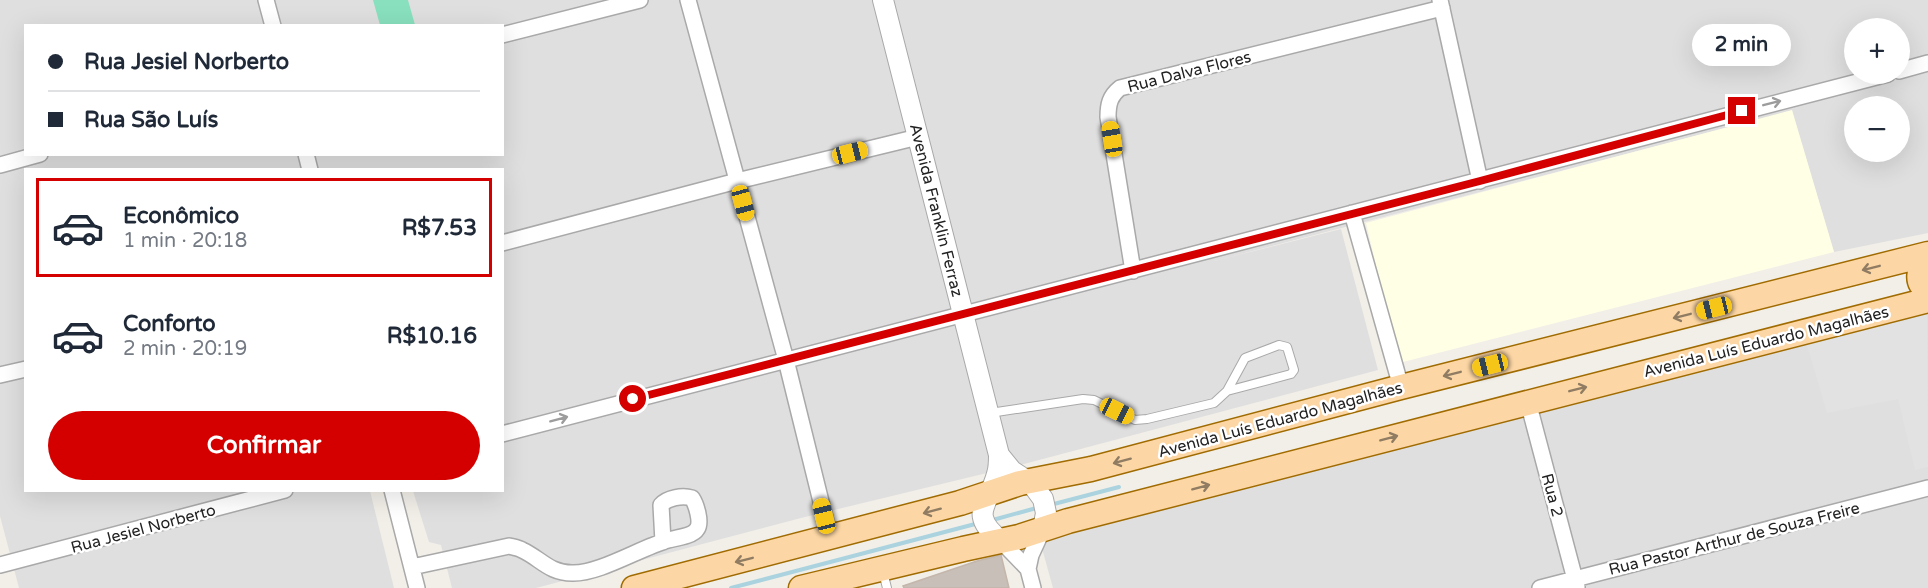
<!DOCTYPE html>
<html lang="pt">
<meta charset="utf-8">
<style>
body{margin:0;font-family:"Varela Round",sans-serif;background:#f6f6f7;color:#1f2937;height:100vh;display:flex;flex-direction:column;font-size:22px;white-space:nowrap}
*{box-sizing:border-box;margin:0}
p{font-size:20px;color:#747a83}
.icon{flex:none;width:33px;height:33px;fill:none;stroke:currentColor;stroke-width:2;stroke-linecap:round;stroke-linejoin:round}
.map{position:relative;flex:1;overflow:hidden}
.drawer{position:absolute;left:24px;top:168px;width:480px;height:324px;display:flex;flex-direction:column;background:#fff;border-radius:0px;box-shadow:0 6px 24px #0002}
.drawer>*{flex:none}
.hud{position:absolute;left:24px;top:24px;width:480px;height:132px;border-radius:0px;box-shadow:0 6px 24px #0002;display:grid;align-content:center;height:132px;padding:0 24px;background:#fff}
.controls{position:absolute;left:1844px;top:18px;display:grid;gap:12px}
.controls a{display:grid;place-items:center;width:66px;height:66px;border-radius:50%;background:#fff;box-shadow:0 6px 24px #0002;font-size:30px}
.end{position:absolute;width:27px;height:27px;margin:-14px;border:8px solid #d40000;background:#fff;box-shadow:0 0 0 3px #fff}
.from{border-radius:50%}
.bubble{position:absolute;height:42px;border-radius:21px;background:#fff;box-shadow:0 6px 24px #0002;font-size:20px;font-weight:700;line-height:42px;text-align:center}
.car{position:absolute;width:18px;height:36px;margin:-18px -9px;border-radius:8px;box-shadow:0 0 4px 2px #0007;background:linear-gradient(#f5c518 24%,#345 0 40%,#f5c518 0 76%,#345 0 86%,#f5c518 0)}
.hud b{display:flex;align-items:center;gap:21px;height:57px;font-size:22px}
.hud b+b{border-top:2px solid #e0e1e3}
.hud i{width:15px;height:15px;background:#1f2937}
ul{padding:10px 0 0;list-style:none}
li{display:flex;align-items:center;gap:18px;height:99px;margin:0 12px 9px;padding:0 12px;border:3px solid transparent;border-radius:0px}
li div{flex:1}
li b{display:block;font-size:22px}
li em{font-style:normal;font-weight:700}
li.active{border-color:#d40000}
li>.icon{width:54px;height:54px;stroke-width:1.5}
.action{display:flex;gap:12px;margin-top:auto;padding:12px 24px}
.action a{flex:1;height:69px;border-radius:36px;background:#d40000;color:#fff;font-size:24px;font-weight:700;line-height:69px;text-align:center}
.map>svg:first-child{display:block}
.residential{fill:#e0dfdf;fill-rule:evenodd}
.education{fill:#ffffe5}
.pitch{fill:#88e0be}
.parking{fill:#e2e2e2}
.lines{fill:none;stroke-linecap:round;stroke-linejoin:round}
.stream{stroke:#aad3df;stroke-width:4}
.building{fill:#c7bfb8;stroke:#c4b6ab;stroke-width:1.5}
.service-casing{stroke:#a9a9a9;stroke-width:10}
.minor-casing{stroke:#a9a9a9;stroke-width:18}
.tertiary-casing{stroke:#a9a9a9;stroke-width:22}
.primary-casing{stroke:#a06b00;stroke-width:27}
.service{stroke:#fff;stroke-width:8}
.minor{stroke:#fff;stroke-width:15}
.tertiary{stroke:#fff;stroke-width:20}
.primary{stroke:#fcd6a4;stroke-width:24}
.oneway{stroke:#9c9c9c}
.oneway2{stroke:#8f7c63}
.route{stroke:#d40000;stroke-width:8}
.labels{text-anchor:middle;stroke-width:5;stroke-linejoin:round;paint-order:stroke}
.street-label{font-size:16px;fill:#222;stroke:#fff}
</style>
<div class="map">
<svg width="1928" height="588" viewBox="0 0 1928 588">
<rect width="100%" height="100%" fill="#f2efe9"/>
<path class="residential" d="M0,0H1928V233L1834,252L1792,111L1214,261L1341,229L1378,370L1024,464L801,518L536,588H452L441,545L429,542L413,491L502,490V170H26V490L370,491L394,588H19L0,516ZM26,26H502V154H26ZM1854,28H1899V74H1854ZM1854,106H1899V152H1854Z
M1928,311V588H1053L1040,541L1545,407Z"/>
<path class="education" d="M1792,110L1834,252L1399,363L1366,223Z"/>
<path class="pitch" d="M373,0H408L415,25H380Z"/>
<path class="parking" d="M1927,311L1928,467L1915,470L1898,399L1827,413L1806,342Z"/>
<g class="lines">
<path class="stream" d="M1050,505L1119,487
M989,521L1040,507
M731,588L979,523"/>
</g>
<path class="building" d="M1001,555L1009,588H904L903,586L977,561Z"/>
<g class="lines">
<g class="service-casing">
<path id="service" d="M990,413L1083,399L1094,400L1135,420L1147,419L1214,403L1227,391L1245,358L1279,345L1287,347L1294,370L1291,374L1227,391
M883,572L887,588"/>
</g>
<g class="minor-casing">
<path id="minor" d="M266,0L273,26
M688,0L786,360L830,538
M1440,0L1480,181
M502,35L640,0
M1899,71L1928,63
M306,154L310,170
M0,165L40,154
M1352,213L1401,387
M502,243L737,181L918,137
M1133,271L1108,117C1108,104 1110,96 1120,88L1442,8
M0,375L26,369
M1528,402L1577,587
M502,434L1888,74
M392,490L417,588
M1001,541L1028,569L1033,588
M0,565L285,490
M412,567L509,546C513,547 519,548 522,550C540,558 549,573 572,573C599,574 640,548 668,540C676,538 693,536 697,529C702,522 696,504 692,498C682,495 667,498 661,505L663,542
M1028,569L1031,555L1043,529
M1540,588L1928,488"/>
</g>
<g class="tertiary-casing">
<path id="tertiary" d="M883,0L999,455C999,461 999,468 997,474C989,505 967,513 1001,541
M999,455L1012,471L1032,484L1043,499L1046,513L1043,529"/>
</g>
<g class="primary-casing">
<path id="primary" d="M1928,259C1918,270 1915,282 1928,291
M634,588L960,503L1020,483L1091,469L1401,387L1928,254
M801,588L963,549L1019,537L1068,521L1928,300"/>
</g>
<use href="#service" class="service"/>
<use href="#minor" class="minor"/>
<use href="#tertiary" class="tertiary"/>
<use href="#primary" class="primary"/>
</g>
<defs><path id="oneway-shaft" d="M-6 0H5M1.5-3L5.5 0L1.5 3" fill="none" stroke-width="1.6" stroke-linecap="round" stroke-linejoin="round" transform="scale(1.5)"/></defs>
<g class="oneway">
<use href="#oneway-shaft" transform="translate(1772 103) rotate(-14)"/>
<use href="#oneway-shaft" transform="translate(559 419) rotate(-15)"/>
</g>
<g class="oneway2">
<use href="#oneway-shaft" transform="translate(1871 268) rotate(166)"/>
<use href="#oneway-shaft" transform="translate(1682 316) rotate(166)"/>
<use href="#oneway-shaft" transform="translate(1452 374) rotate(166)"/>
<use href="#oneway-shaft" transform="translate(1578 389) rotate(-14)"/>
<use href="#oneway-shaft" transform="translate(1389 438) rotate(-15)"/>
<use href="#oneway-shaft" transform="translate(1122 461) rotate(165)"/>
<use href="#oneway-shaft" transform="translate(1201 487) rotate(-15)"/>
<use href="#oneway-shaft" transform="translate(932 511) rotate(165)"/>
<use href="#oneway-shaft" transform="translate(744 560) rotate(166)"/>
</g>
<g class="lines">
<path class="route" d="M633,399L1480,181L1742,111"/>
</g>
<g class="labels">
<g class="street-label">
<text transform="translate(1189 71) rotate(-14)" y="6">Rua Dalva Flores</text>
<text transform="translate(937 210) rotate(76)" y="6">Avenida Franklin Ferraz</text>
<text transform="translate(1766 341) rotate(-14)" y="6">Avenida Luís Eduardo Magalhães</text>
<text transform="translate(1280 419) rotate(-15)" y="6">Avenida Luís Eduardo Magalhães</text>
<text transform="translate(1553 495) rotate(75)" y="6">Rua 2</text>
<text transform="translate(143 528) rotate(-15)" y="6">Rua Jesiel Norberto</text>
<text transform="translate(1734 538) rotate(-14)" y="6">Rua Pastor Arthur de Souza Freire</text>
</g>
</g>
</svg>
<div class="controls">
<a>+</a>
<a>−</a>
</div>
<i class="end from" style="left:633px;top:399px"></i>
<i class="end" style="left:1742px;top:111px"></i>
<div class="bubble" style="left:1692px;top:24px;width:99px">2 min</div>
<i class="car" style="left:1112px;top:139px;rotate:351deg"></i>
<i class="car" style="left:850px;top:153px;rotate:76deg"></i>
<i class="car" style="left:743px;top:203px;rotate:165deg"></i>
<i class="car" style="left:1714px;top:308px;rotate:256deg"></i>
<i class="car" style="left:1490px;top:365px;rotate:256deg"></i>
<i class="car" style="left:1117px;top:411px;rotate:116deg"></i>
<i class="car" style="left:824px;top:516px;rotate:346deg"></i>
<div class="hud">
<b><i class="from"></i>Rua Jesiel Norberto</b>
<b><i></i>Rua São Luís</b>
</div>
<section class="drawer">
<ul>
<li class="active"><svg class="icon" aria-label="car" viewBox="0 0 24 24"><path d="M5 17H2v-5l4-1 3-4h7l3 4 3 1v5h-3M9 17h6M6 11h13"/><circle cx="7" cy="17" r="2"/><circle cx="17" cy="17" r="2"/></svg><div><b>Econômico</b><p>1 min · 20:18</p></div><em>R$7.53</em></li>
<li><svg class="icon" aria-label="car" viewBox="0 0 24 24"><path d="M5 17H2v-5l4-1 3-4h7l3 4 3 1v5h-3M9 17h6M6 11h13"/><circle cx="7" cy="17" r="2"/><circle cx="17" cy="17" r="2"/></svg><div><b>Conforto</b><p>2 min · 20:19</p></div><em>R$10.16</em></li>
</ul>
<div class="action"><a>Confirmar</a></div>
</section>
</div>
